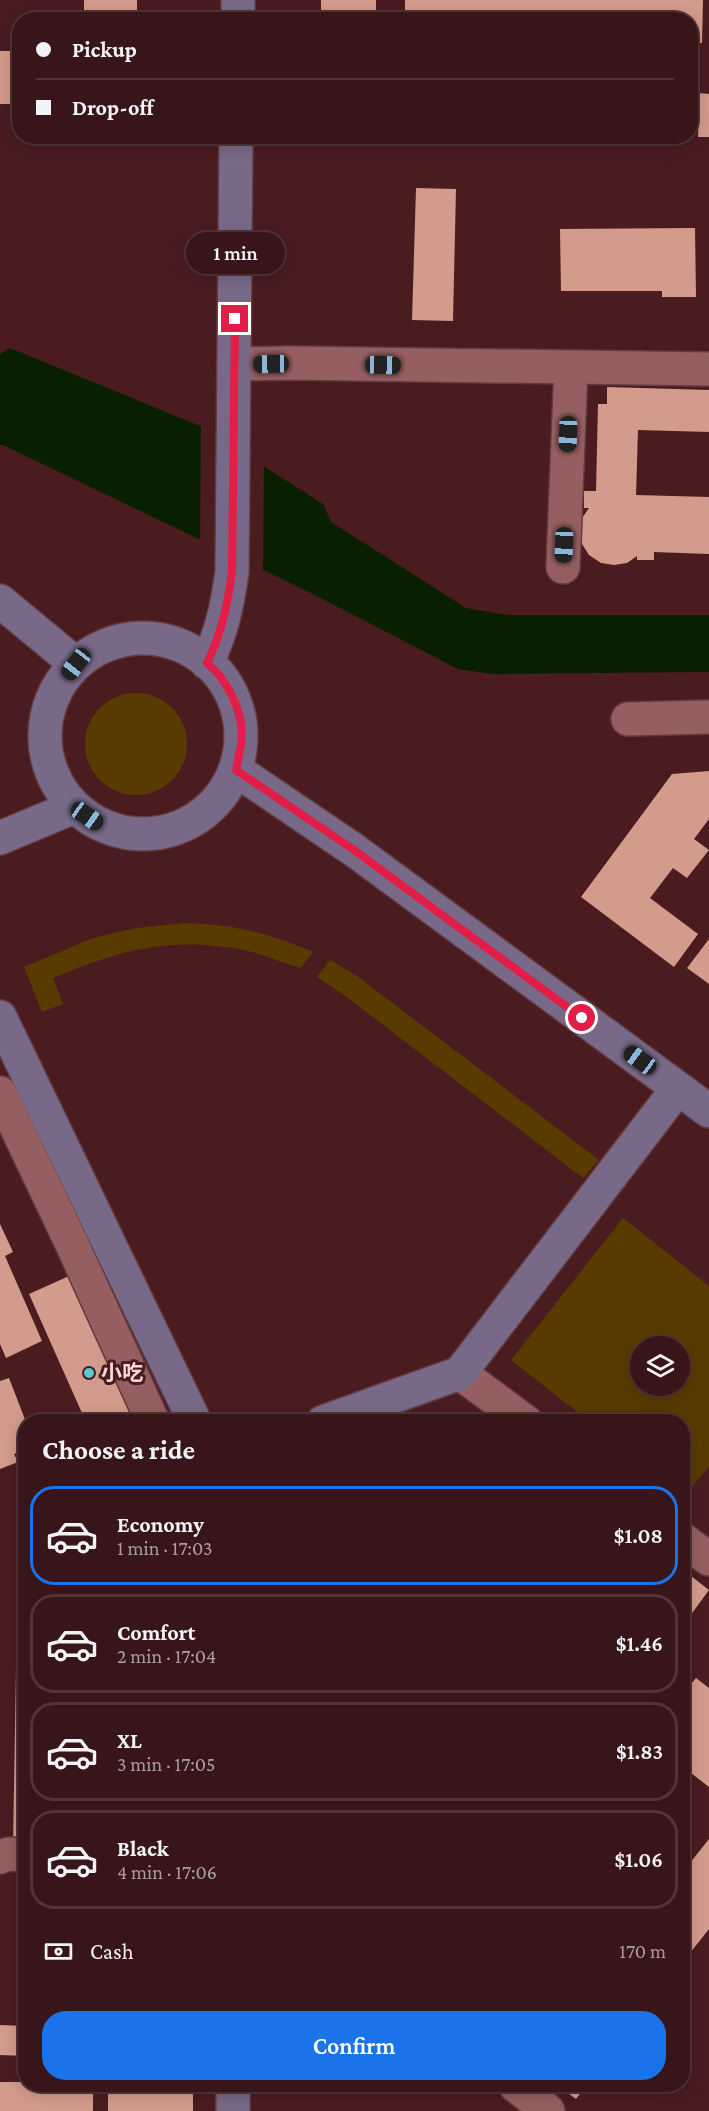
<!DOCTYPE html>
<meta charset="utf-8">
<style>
body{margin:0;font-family:"Crimson Pro","Noto Sans KR",serif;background:#3f1e21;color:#f1f3f6;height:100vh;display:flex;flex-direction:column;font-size:22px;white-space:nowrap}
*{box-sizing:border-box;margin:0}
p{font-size:20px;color:#ab9fa2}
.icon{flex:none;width:33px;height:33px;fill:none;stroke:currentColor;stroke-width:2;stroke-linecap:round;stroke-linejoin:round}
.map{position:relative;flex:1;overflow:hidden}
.sheet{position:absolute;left:18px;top:1414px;width:672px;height:678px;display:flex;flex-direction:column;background:#381518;border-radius:24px;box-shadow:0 3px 15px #0003,0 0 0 2px #523437}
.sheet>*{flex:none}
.guide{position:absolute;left:12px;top:12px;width:686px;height:132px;border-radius:24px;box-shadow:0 3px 15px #0003,0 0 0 2px #523437;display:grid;align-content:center;height:132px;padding:0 24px;background:#381518}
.tools{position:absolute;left:630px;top:1336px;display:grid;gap:12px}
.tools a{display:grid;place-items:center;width:60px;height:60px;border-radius:50%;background:#381518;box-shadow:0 3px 15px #0003,0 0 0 2px #523437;font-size:30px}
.end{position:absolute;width:27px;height:27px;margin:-14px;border:8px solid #e11d48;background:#fff;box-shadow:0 0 0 3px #fff}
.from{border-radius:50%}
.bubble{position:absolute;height:42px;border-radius:21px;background:#381518;box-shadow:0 3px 15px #0003,0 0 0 2px #523437;font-size:20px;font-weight:600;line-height:42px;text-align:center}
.car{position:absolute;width:18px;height:36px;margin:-18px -9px;border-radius:8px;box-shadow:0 0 4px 2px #0007;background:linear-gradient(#222 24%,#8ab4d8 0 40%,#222 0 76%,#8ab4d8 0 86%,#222 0)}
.guide b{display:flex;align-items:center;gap:21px;height:57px;font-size:22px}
.guide b+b{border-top:2px solid #523437}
.guide i{width:15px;height:15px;background:#f1f3f6}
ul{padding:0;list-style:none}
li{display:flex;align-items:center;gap:18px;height:99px;margin:0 12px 9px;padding:0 12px;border:3px solid #523437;border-radius:24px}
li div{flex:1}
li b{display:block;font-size:22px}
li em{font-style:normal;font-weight:600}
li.selected{border-color:#1a73e8}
li>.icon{width:54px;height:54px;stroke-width:1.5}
h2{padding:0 24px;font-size:27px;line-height:72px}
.pay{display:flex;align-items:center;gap:15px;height:66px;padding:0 24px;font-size:22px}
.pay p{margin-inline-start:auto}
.button{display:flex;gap:12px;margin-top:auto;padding:12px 24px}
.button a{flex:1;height:69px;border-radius:24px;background:#1a73e8;color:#fff;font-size:24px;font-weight:600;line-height:69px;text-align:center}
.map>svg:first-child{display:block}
.green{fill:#593b00;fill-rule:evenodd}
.water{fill:#081f00}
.pier{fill:#4a1c20}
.building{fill:#d39b8b}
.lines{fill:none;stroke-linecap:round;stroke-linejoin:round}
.street-casing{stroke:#623a3f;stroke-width:36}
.secondary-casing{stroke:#623a3f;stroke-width:36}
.street{stroke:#955f61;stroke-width:33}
.secondary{stroke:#786988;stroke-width:33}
.route{stroke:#e11d48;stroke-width:8}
.poi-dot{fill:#52cdcf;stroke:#4a1c20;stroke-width:2}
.labels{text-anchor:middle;stroke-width:6;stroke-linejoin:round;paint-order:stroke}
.poi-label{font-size:21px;font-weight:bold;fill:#f7d7d7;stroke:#4a1c20;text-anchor:start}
</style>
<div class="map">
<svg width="709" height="2111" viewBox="0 0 709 2111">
<rect width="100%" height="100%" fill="#4a1c20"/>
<path class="green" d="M85 744a51 51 0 1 1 102 0a51 51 0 1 1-102 0Z
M185,923C237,925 265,932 313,952L301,968C282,963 263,954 244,950C170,936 120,950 53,978L63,1004L42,1012L24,967L93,938L137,928Z
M330,960L357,976L599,1160L583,1178L344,995L317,977Z
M623,1218L709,1286V1466L684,1497L682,1495V1422H590L511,1360ZM640,1347H680V1386H640Z"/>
<path class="water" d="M10,348L200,426L323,504L331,522L466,608L507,615H709V672L492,674L458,669L309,592L3,445H0V354Z"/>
<path class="pier" d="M201,423L264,463L263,573L200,543Z"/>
<path class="building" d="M84,0H137V20H84Z
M321,0H376V20H321Z
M405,0H703L702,43H690V20H405Z
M0,51H20V104H0Z
M699,93L709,94V137H698Z
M416,188L456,189L453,321L412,320Z
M695,228L696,297H662V291H561L560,229Z
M607,387L709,390V432L638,430L636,495L709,497V554L654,552V560H637V556L627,563L614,565L601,563L589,555L582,544L580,532L582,518L589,508H584V491H596L598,404H607Z
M709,771V819L694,839L709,850L687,878L673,868L650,898L698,934L674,967L581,897L672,774Z
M709,939V984L687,968Z
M0,1224L13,1252L5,1256L42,1341L6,1358L0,1344Z
M78,1272L146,1422H86L29,1294Z
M9,1378L26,1422V1450L14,1454L18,1462L0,1469V1381Z
M682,1569L709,1590L690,1616L682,1611Z
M17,1610H26V1846H13Z
M696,1678L709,1688V1787L682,1766V1695Z
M709,1839V1929L682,1963V1873Z
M0,2025L26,2026V2056L0,2055Z
M0,2082H26V2085H93V2111H0Z
M108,2085H193V2111H108Z
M557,2085H587L576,2099Z"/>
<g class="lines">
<g class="street-casing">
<path id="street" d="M234,364L290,363L709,369
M563,567L571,367
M628,719L709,717
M0,1093L72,1244L153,1422
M460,1373L526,1422
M682,1539L709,1559
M0,1857L9,1854L26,1855
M515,2085L548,2111"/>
</g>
<g class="secondary-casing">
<path id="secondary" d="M238,20V0
M0,601L76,664
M45 736a98 98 0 1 1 196 0a98 98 0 1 1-196 0Z
M207,663C222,631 227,607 232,572L236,136
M236,770L354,850L709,1111
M0,838L74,807
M0,1017L195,1422
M323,1422L460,1373L678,1088
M233,2111V2085"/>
</g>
<use href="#street" class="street"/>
<use href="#secondary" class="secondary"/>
</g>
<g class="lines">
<path class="route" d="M235,319L232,572C227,607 222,632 207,663C228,680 242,710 242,737C241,748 238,759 236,770L354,850L582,1018"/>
</g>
<circle class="poi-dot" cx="89" cy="1373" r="6"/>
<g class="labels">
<g class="poi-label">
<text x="101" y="1380">小吃</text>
</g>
</g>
</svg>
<div class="tools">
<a><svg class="icon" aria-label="layers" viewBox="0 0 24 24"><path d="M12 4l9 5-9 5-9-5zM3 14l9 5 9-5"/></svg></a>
</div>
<i class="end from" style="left:582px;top:1018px"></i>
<i class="end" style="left:235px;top:319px"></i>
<div class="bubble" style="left:186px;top:232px;width:99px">1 min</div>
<i class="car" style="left:271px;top:364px;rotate:269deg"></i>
<i class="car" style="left:383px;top:365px;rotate:91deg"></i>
<i class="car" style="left:568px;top:434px;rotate:182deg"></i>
<i class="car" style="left:564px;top:545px;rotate:182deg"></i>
<i class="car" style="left:76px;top:664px;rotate:218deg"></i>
<i class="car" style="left:87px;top:816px;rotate:125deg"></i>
<i class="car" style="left:640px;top:1060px;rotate:306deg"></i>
<div class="guide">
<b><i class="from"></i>Pickup</b>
<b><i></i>Drop-off</b>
</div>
<section class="sheet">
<h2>Choose a ride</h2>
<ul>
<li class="selected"><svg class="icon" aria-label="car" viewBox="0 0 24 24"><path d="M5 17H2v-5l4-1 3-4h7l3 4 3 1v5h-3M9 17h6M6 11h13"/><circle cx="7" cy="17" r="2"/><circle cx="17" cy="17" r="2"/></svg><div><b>Economy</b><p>1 min · 17:03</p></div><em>$1.08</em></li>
<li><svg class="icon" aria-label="car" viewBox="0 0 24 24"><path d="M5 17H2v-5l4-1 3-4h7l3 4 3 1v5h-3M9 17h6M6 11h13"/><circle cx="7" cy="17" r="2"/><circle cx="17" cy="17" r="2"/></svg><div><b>Comfort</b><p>2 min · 17:04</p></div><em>$1.46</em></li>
<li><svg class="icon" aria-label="car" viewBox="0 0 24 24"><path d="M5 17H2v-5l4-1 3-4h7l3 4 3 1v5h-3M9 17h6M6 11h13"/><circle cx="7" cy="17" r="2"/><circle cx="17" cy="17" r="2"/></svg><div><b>XL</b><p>3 min · 17:05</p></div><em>$1.83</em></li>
<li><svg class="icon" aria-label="car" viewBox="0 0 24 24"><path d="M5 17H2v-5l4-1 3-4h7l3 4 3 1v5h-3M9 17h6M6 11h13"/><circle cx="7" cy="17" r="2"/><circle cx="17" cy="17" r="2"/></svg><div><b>Black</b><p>4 min · 17:06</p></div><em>$1.06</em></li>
</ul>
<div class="pay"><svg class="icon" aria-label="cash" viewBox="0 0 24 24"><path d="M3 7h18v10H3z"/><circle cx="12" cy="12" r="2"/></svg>Cash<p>170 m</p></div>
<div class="button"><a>Confirm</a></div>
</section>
</div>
